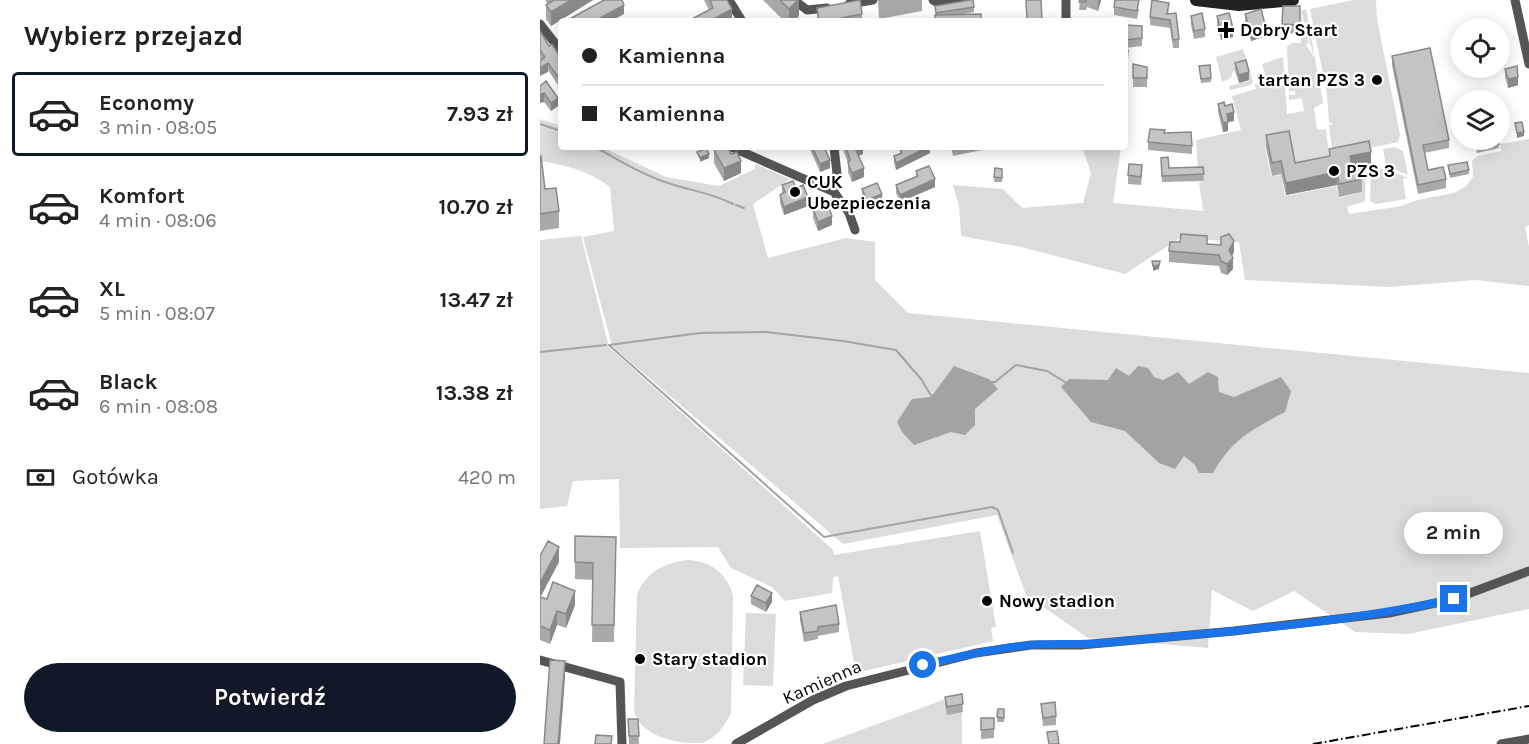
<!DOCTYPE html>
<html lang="pl">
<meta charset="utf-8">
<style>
body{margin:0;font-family:Karla,sans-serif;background:#f6f6f6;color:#222;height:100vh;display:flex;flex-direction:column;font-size:22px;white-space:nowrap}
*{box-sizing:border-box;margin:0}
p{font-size:20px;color:#767676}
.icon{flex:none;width:33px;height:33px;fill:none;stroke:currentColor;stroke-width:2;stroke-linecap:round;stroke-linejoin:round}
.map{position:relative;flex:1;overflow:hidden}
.side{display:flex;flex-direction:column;background:#fff;width:540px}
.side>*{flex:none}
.hud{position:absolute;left:18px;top:18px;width:570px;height:132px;border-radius:6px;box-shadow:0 3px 15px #0003;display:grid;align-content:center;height:132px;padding:0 24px;background:#fff}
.fabs{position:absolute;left:910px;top:18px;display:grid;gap:12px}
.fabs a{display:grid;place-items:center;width:60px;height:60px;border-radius:50%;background:#fff;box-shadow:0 3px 15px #0003;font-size:30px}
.end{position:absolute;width:27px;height:27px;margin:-14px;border:8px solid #1a73e8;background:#fff;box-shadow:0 0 0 3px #fff}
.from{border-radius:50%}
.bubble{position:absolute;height:42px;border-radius:21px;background:#fff;box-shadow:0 3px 15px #0003;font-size:20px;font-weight:700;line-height:42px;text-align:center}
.hud b{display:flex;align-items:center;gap:21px;height:57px;font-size:22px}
.hud b+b{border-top:2px solid #e0e0e0}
.hud i{width:15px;height:15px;background:#222}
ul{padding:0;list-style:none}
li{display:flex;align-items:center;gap:18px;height:84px;margin:0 12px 9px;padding:0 12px;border:3px solid transparent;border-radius:6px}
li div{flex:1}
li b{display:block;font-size:22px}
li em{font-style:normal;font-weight:700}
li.selected{border-color:#111827}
li>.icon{width:54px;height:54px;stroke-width:1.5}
h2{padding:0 24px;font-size:27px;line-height:72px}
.pay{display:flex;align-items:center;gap:15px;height:66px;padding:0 24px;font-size:22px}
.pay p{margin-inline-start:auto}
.cta{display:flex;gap:12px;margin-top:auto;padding:12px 24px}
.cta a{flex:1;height:69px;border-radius:36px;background:#111827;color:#fff;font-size:24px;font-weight:700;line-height:69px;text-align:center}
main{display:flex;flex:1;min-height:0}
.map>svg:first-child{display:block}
.green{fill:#dcdcdc}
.water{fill:#a3a3a3}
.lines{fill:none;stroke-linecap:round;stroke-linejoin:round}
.stream{stroke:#a3a3a3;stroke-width:2}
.minor{stroke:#555;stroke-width:9}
.secondary{stroke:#222;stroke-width:12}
.rail{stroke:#000;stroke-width:2;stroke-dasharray:9 3 1.5 3;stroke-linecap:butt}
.wall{fill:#a9a9a9}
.shaded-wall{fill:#898989}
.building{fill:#c4c4c4;stroke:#898989;stroke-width:1.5}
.route{stroke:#1a73e8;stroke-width:8}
.poi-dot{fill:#000;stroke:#fff;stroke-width:2}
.labels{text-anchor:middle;stroke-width:4.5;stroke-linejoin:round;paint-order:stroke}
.poi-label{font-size:18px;font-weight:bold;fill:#000;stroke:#fff;text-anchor:start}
.street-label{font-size:18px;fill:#000;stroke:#fff}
</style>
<main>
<section class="side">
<h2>Wybierz przejazd</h2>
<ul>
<li class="selected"><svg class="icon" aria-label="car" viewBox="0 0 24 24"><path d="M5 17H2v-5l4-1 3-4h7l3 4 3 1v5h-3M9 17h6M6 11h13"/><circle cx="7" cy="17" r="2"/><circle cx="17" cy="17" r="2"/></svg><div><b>Economy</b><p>3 min · 08:05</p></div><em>7.93 zł</em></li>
<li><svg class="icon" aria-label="car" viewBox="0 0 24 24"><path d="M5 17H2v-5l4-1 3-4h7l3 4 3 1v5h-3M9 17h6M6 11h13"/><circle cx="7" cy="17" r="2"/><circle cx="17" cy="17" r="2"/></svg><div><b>Komfort</b><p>4 min · 08:06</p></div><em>10.70 zł</em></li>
<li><svg class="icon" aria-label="car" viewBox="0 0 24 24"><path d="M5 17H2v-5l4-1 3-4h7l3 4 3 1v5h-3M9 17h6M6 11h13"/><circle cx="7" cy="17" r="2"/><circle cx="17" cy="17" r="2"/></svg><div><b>XL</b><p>5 min · 08:07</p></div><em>13.47 zł</em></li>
<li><svg class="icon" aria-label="car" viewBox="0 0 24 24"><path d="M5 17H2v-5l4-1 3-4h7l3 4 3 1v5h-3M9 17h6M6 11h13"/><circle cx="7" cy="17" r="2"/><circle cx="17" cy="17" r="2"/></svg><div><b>Black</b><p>6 min · 08:08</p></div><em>13.38 zł</em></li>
</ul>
<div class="pay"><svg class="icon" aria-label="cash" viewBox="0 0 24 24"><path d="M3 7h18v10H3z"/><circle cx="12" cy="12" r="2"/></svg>Gotówka<p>420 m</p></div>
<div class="cta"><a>Potwierdź</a></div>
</section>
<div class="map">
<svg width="989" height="744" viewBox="0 0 989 744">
<rect width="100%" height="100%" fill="#fff"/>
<path class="green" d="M813,0H836L837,19L860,134L858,142L809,152L792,149L789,125L793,124L789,122L787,94L770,9Z
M766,9L783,103L774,108L777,130L786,129L789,158L756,175L750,143L725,148L731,176L741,175L745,196L796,186L799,198L822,192L820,182L811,170L826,166L825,201L807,207L809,214L862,206L877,200L914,193L926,186L933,177L932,160L938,156L961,151L960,144L989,139V225L985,227L989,247V286L935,280L849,287L705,280L699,242L640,238L585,274L481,247L421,236L419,206L413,185L463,189L482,208L543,203L551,173L542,147H581L573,203L663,211L659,182L664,181L663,170H658L656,140L701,130L692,96L716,89L715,84L727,81L722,64L743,57L747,114L764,111L762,98L749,100V95H755V91H749L747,47L752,43H761V16L769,43L766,45L774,57L761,11Z
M703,49L713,81L711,85L690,90L689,86L709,81L706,68L693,71L691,78L682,82L676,57Z
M0,119L21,126V147H62L126,177L179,186L215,169V164L250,179L213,204L228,258L306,238L335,242V280L368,313L989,373V609L868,634L815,632L754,591L713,611L672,590L668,648L548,638L486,595L457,515L303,544L72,346L43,237L74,231L70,187C49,171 26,165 0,161Z
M855,147L863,151L868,175L846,166L843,149Z
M844,168L868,178L863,179L866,199L836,204L830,201L831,170Z
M41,236L69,347L293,550L294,555L440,531L456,627L451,628L453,641L316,673L298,576L293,578L292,593L245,601L232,587L191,568L178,547L80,548L79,479L33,481L27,506L0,509V240Z
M148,560C171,561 186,573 193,595L191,713C185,726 176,738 162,743C137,744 100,737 94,710L97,595C104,573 126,562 148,560Z
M206,613L236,614L233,686L203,685Z
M422,693V744H283Z"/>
<path class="water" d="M414,366L449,379L458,389L435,409V425L425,435L411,432L374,445L362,432L357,422L372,399L391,397Z
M598,366L608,368L614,377L623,380L638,372L649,384L668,372L678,377L679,392L694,397L741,377L751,391L745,412C711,430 692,439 673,473H659L655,465L644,456L635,469L619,463L585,431L551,422L521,387L529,379L568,380L576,368L589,376Z"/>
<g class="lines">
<path class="stream" d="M0,124L21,131
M55,147C79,160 104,176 131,184C152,191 172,193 193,204
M196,205L204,208
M69,345L284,537L452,507L458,510L473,553
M69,345L160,333L226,332L303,341L356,350L381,379L392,397
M0,352L66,345
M451,382H455L476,365L507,371L525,382"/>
<path class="minor" d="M189,0L202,21
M254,0L267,10L287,8
M393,0L400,4L422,0
M975,0L989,64
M309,4L333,0
M526,21V0
M0,24L21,51
M191,147L294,192L309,213L315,230
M287,188L297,174L294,147
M0,660L80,682L82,744
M196,744L273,700L306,686L436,653L491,645H541L694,631L849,613L914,599L989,571
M961,744L989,739"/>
<path class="secondary" d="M656,0L699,5L753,0"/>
<path class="rail" d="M773,744L989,706"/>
</g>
<path class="wall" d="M5,0H53L11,26L6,19V5L8,4Z
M164,0H187L192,21L169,10Z
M223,0H259V16L254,21H244Z
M338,0H382V11L339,19Z
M540,0H561L558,11L547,7L546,10H539Z
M395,6L434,7V12L417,15H396Z
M743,6H760V34L742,33Z
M574,7L599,9L597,19L574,15Z
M277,8L322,14V21H277Z
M629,11L628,14L639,39V48H633L630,28L610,25V17Z
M705,14L726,36L711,41L705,23Z
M651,16L665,29V37L654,39L651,25Z
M677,16L693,37L681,40L677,25Z
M585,25L602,26V46L585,48Z
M0,31L9,46L21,58V83L18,85L0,58Z
M585,50L588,59L587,72H585Z
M852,56L909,140V148L884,153L888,170L906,179V188L878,194L852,65Z
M695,63L709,80L699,83L695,71Z
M593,64L607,67V87H593Z
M659,66L671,78V82L661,83Z
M965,69L978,85L968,88L965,77Z
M0,86L18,106L11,111L4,102Z
M678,104L685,106L694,121L688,122V131L683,132L678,112Z
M625,133L652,146V154L608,150V142Z
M726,135L755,163L789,156V149L831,165L812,169L813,171L822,179V192L799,197L797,185L746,195L741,174L732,176L726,148Z
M934,140H958L959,148L937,153Z
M269,147H284L290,168L280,172Z
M302,147H323V154L318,156L324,177L312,182L308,172V163Z
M390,147V153L356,170L354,163V156L360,154V149Z
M411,147H457L413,156Z
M174,150L191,154L201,173L184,181L174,163Z
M0,156L5,189L19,211V228L0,231Z
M621,158L629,168L663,167L664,181L622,182Z
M908,165L929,170V174L910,178Z
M455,168L462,169V182H454Z
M376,171L395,187L360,202L356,193V185L376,177Z
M602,174L601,185L588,184V175Z
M242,185L256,188L268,206L244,215L240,203V195L242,194Z
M322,189L342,203L327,209L322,197Z
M273,209L292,225L278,231L273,218Z
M667,244L694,252L692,256L693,269L687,275L681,273L679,266L629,262V251Z
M35,536L76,537L74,642H52L53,580L35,579Z
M0,556L19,562L0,597L7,599L35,605L26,628L17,625L10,644L0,640Z
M211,596L232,602L226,612L211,604Z
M260,612L299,624V632L278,636V639L264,642L260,620Z
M422,694L423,712L407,715L405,704V697Z
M501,704L516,716V725L503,726Z
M458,709H464V722H457Z
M441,718H454V738L441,739Z
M88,719H98L99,744H89Z"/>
<path class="shaded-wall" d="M31,0H53L11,26V12Z
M258,0H259V16L254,21H249V9Z
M559,0H561L558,11V2Z
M84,5V14L71,21H55Z
M192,9V21H170Z
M693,28V37L681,40V32Z
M726,28V36L711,41V33Z
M8,63V72L0,76V68Z
M709,72V80L699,83V75Z
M21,75V83L18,85V77Z
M978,77V85L968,88V79Z
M4,93V102L0,103V95Z
M18,98V106L11,111V103Z
M694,112V121L688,122V131L683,132V123L687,114Z
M984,132V136L977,138V133Z
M319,147H323V154L315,157V148Z
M388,147H390V153L356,170V163Z
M831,152V165L810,169V156Z
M169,154V158L160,162V158Z
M290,160V168L280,172V164Z
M201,161V173L184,181V168Z
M324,168V177L312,182V173Z
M797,172V185L746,195V183Z
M395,179V187L360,202V195Z
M342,194V203L327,209V200Z
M268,197V206L244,215V207Z
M292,216V225L278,231V222Z
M694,241V252L689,261V250Z
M693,258V269L687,275V264Z
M620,261L619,269L613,271V266Z
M19,547V562L0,598V583Z
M35,591V605L26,628V614Z
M232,593V602L226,612V603Z
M17,611V625L10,644V630Z
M25,661V678L20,744H18Z"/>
<path class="building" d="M14,0H31L11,12L6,5Z
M64,0H82L84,5L55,21H26Z
M170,0H187L192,9L170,21H148L173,8Z
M240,0H258L249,9Z
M320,0L322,14L287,21H279L277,8Z
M430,0H433L434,7L396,13L395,6Z
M486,0H501L502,21H487Z
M540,0H546V2H539Z
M575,0H599L597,11L574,7Z
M612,0L629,3L627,14L636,13L639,39L633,40L630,20L610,17Z
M743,6H760V25L742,24Z
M721,9L726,28L711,33L705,14Z
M662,13L665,29L654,31L651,16Z
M689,13L693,28L681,32L677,16Z
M441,14V21H395V15Z
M585,25L602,26V38L585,40Z
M0,31L9,46L12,44L21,58V75L18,77L8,63L0,68V61L5,57L0,50Z
M890,48L909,140L883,145L888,170L903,167L906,179L878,185L852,56Z
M585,50H588L587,64L585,63Z
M706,60L709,72L699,75L695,63Z
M593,64L607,67V78H593Z
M670,65L671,78L661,79L659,66Z
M977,66L978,77L968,79L965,69Z
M6,81L18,98L11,103L4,93L0,95V86Z
M684,102L685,106L692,104L694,112L687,114L688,122L683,123L678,104Z
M982,122L984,132L977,133L975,123Z
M610,129L625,130L624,133L651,132L652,146L608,142Z
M749,131L755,163L790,156L789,149L829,141L831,152L810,156L813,171L820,170L822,179L799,184L797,172L746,183L741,161L732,163L726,135Z
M935,140H958L959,144L937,149Z
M182,147H188L191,154L197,152L201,161L184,168L174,150Z
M272,147H284L290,160L280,164Z
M306,147H319L315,148L324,168L312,173L308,163L310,160Z
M364,147H388L356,163L354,156L362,153L360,149Z
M166,148L169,154L160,158L157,152Z
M0,156H1L5,189L16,188L19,211L0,214Z
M628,157L629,168L663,167L664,174L622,176L621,158Z
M927,162L929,170L910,174L908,165Z
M589,164L602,165L601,177L588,175Z
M389,166L395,179L360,195L356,185L378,176L376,171Z
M455,168L462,169V178L454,177Z
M253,181L256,188L263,185L268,197L244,207L240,195L245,192L242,185Z
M337,183L342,194L327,200L322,189Z
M287,203L292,216L278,222L273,209Z
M641,234L667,236V244L681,245V237L689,234L694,241L689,250L693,258L687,264L681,261L679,255L629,251L630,242H640Z
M612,261H620L619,265L613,266Z
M35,536L76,537L74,625H52L53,563L35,562Z
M8,541L19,547L0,583V556Z
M13,582L35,591L26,614L17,611L10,630L0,626V597L7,599Z
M217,585L232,593L226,603L211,596Z
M296,605L299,624L278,627V631L264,633L260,612Z
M10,660L25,661L18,744H4Z
M422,694L423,704L407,707L405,697Z
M515,702L516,716L503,718L501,704Z
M458,709H464V718L457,717Z
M441,718H454V729L441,730Z
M88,719H98L99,736H89Z
M517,731L519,744H509L507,732Z
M56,735L72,736L71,744H55Z"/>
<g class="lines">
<path class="route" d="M383,665C419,657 454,648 490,645C515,643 539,645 563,643C680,632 799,624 914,599"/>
</g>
<g class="poi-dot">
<path d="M683 21h6v6h6v6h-6v6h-6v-6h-6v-6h6z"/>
<circle cx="837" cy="80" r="6"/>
<circle cx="794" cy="171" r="6"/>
<circle cx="255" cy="192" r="6"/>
<circle cx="447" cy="601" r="6"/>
<circle cx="100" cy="659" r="6"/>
</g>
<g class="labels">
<g class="poi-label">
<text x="700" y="36">Dobry Start</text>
<text x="825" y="86" text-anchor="end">tartan PZS 3</text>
<text x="806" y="177">PZS 3</text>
<text x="267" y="188">CUK<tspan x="267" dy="21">Ubezpieczenia</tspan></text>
<text x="459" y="607">Nowy stadion</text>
<text x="112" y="665">Stary stadion</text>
</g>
<g class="street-label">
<text transform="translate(282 682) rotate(-24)" y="6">Kamienna</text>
</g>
</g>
</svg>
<div class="fabs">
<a><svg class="icon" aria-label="locate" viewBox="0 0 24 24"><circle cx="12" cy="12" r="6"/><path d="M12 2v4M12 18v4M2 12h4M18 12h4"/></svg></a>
<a><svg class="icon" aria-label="layers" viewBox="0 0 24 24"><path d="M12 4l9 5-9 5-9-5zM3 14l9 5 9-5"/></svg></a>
</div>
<i class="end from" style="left:383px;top:665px"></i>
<i class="end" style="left:914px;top:599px"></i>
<div class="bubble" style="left:864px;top:512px;width:99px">2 min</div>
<div class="hud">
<b><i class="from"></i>Kamienna</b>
<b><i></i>Kamienna</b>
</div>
</div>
</main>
